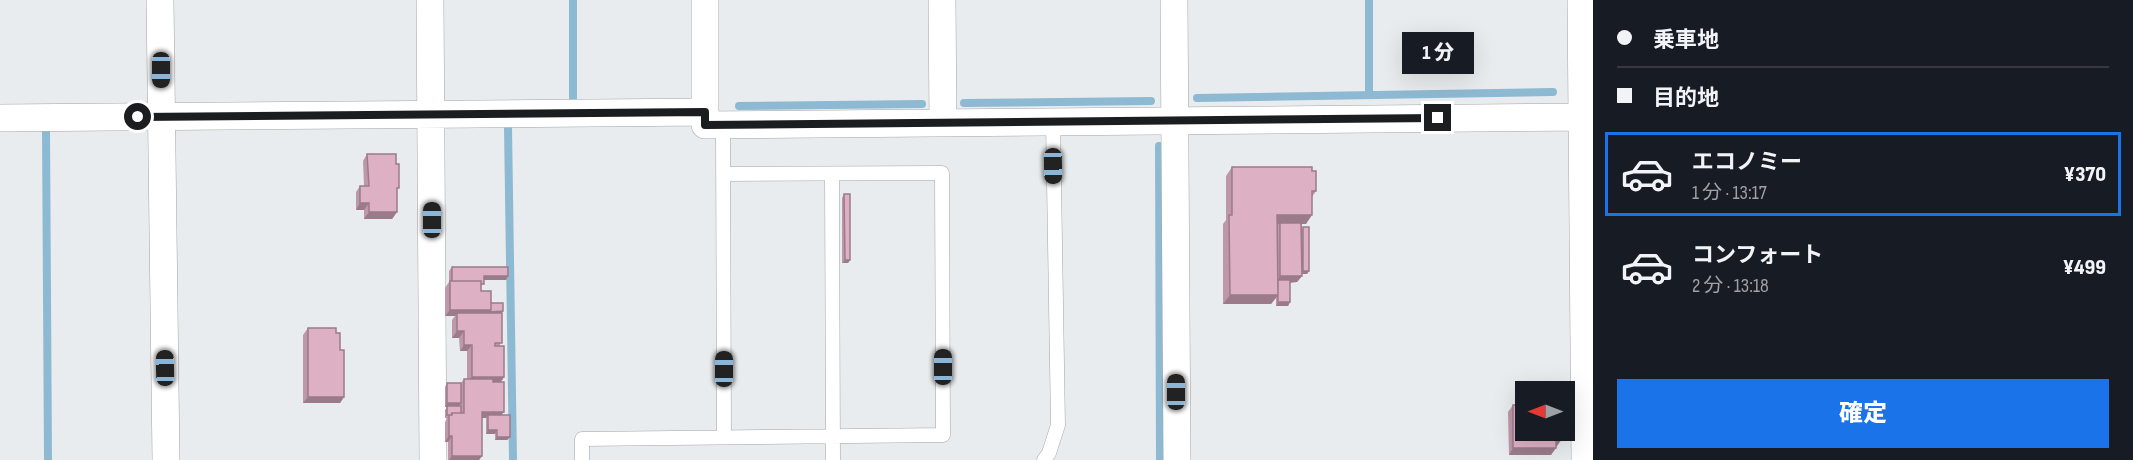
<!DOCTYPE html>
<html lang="ja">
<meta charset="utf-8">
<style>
body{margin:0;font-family:"Sofia Sans Condensed","Noto Sans JP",sans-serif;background:#20242c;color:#f1f3f6;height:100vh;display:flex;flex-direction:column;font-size:22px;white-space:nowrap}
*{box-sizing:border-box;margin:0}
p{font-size:20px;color:#9ea1a6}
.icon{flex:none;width:33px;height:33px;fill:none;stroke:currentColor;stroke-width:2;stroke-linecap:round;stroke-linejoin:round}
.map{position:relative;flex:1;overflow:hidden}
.panel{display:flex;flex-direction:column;background:#171b24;width:540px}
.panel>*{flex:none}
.hud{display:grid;align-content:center;height:132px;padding:0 24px;background:#171b24}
.needle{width:39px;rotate:270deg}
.buttons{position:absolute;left:1515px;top:381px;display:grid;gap:12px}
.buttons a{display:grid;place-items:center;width:60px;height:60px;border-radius:0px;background:#171b24;box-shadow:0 6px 24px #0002;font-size:30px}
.end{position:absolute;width:27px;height:27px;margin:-14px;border:8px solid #1c1d1e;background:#fff;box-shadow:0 0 0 3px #fff}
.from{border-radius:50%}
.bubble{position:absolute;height:42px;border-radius:0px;background:#171b24;box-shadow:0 6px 24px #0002;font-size:20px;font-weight:800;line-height:42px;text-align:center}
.car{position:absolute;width:18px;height:36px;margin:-18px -9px;border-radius:8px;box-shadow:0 0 4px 2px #0007;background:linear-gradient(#222 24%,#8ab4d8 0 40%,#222 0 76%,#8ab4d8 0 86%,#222 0)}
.hud b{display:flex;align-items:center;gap:21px;height:57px;font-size:22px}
.hud b+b{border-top:2px solid #363941}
.hud i{width:15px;height:15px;background:#f1f3f6}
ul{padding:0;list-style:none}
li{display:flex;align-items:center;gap:18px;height:84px;margin:0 12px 9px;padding:0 12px;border:3px solid transparent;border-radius:0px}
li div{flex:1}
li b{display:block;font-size:22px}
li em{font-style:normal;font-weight:800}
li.active{border-color:#1a73e8}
li>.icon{width:54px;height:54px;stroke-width:1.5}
.cta{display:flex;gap:12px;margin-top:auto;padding:12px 24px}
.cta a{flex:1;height:69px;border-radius:0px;background:#1a73e8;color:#fff;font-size:24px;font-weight:800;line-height:69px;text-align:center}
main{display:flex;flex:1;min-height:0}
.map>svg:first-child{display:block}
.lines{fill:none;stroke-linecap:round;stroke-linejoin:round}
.stream{stroke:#8eb9d2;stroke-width:8}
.service-casing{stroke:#a2a5a7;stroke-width:15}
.minor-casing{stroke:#a2a5a7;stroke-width:28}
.service{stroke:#fff;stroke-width:14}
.minor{stroke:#fff;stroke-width:27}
.wall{fill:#be97a9}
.shaded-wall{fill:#9b7b89}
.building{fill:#ddb0c4;stroke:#9b7b89;stroke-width:1.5}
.route{stroke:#1c1d1e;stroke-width:8}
</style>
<main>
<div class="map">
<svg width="1593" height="460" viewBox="0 0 1593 460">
<rect width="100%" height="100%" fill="#e9ecee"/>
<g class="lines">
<path class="stream" d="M573,0V105
M1369,0V95
M1197,98L1553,92
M964,103L1151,101
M739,106L922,104
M508,127L513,460
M46,130L48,460
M1159,146L1160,460"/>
<g class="service-casing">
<path id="service" d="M723,125L724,437
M832,174L833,460
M582,460V439L943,435L942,173L723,174
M1044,460L1049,453L1058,425L1053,121"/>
</g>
<g class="minor-casing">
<path id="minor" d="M160,0L166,460
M430,0L433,460
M705,0V125L1593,117
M942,0L943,122
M1174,0L1177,460
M1581,0L1585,460
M0,118L705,112"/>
</g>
<use href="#service" class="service"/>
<use href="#minor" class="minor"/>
</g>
<path class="wall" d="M367,154L397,191V212L392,219H364V210H356V192L360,186H364L363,161Z
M1232,167L1312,171L1316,191L1312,197L1306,224H1302V229L1303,227L1309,271L1307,274H1302V276L1297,282L1290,283V302L1288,306H1276V298L1271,304H1223V224L1226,220V176Z
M844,194L850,260L848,263H842V198Z
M452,267L508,276L506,280H484L481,287V291L491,303L501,313L500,346L504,377L501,382V415L510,437L507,440H495V434H486V418H482V456L479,460H448V442H445V422L447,418H445V410L447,407H445V387L447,383H461L464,379H467V351H460L459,338H452V320L455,316H445V288L449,282V271Z
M308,328L336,333L340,350L344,397L340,403H303V335Z
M1513,405L1557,446H1556L1551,455H1509L1508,412Z"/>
<path class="shaded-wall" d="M360,203H369L364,210H356Z
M369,212H397L392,219H364Z
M1277,215H1312L1306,224H1271Z
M845,260H850L848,263H842Z
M1303,271H1309L1307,274H1300Z
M484,276H508L506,280H482Z
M1280,276H1302L1297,282L1276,283Z
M1230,295H1278L1271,304H1223Z
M1278,302H1290L1288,306H1276Z
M450,310H491L486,316L457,313L455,316H445Z
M503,311L500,315H487L489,312Z
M457,331H464L459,338H452Z
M464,345H472L467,351H460Z
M472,377H504L500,383H467Z
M308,397H344L340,403H303Z
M447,403H461L459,407H445Z
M482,412H504L499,418L488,415L486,418H478Z
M1564,424H1573L1570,428H1564Z
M488,430H497L495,434H486Z
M449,436H452L448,442H445Z
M497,437H510L507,440H495Z
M1562,439L1557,446H1551L1556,440Z
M1513,448H1556L1551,455H1509Z
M452,456H482L479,460H449Z"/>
<path class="building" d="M367,154H396V164H399V188H397V212H369V203H360V186H369Z
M1232,167H1312V171H1316V191H1312V215H1277L1278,295H1230L1229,215H1232Z
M844,194H850V260H845Z
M1280,223H1301L1302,276H1280Z
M1303,227H1309V271H1303Z
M452,267H508V276H484V284H481V281H452Z
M1278,280H1290V302H1278Z
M450,281H481V291H491V310H450Z
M491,303H503V311L489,312L491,310Z
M457,313H502V343H495V346H504V377H472V345H464V331H457Z
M308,328H336V333H340V350H344V397H308Z
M464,379H493V382H504V412H482V456H452V436H449V415H452V413H464Z
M447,383H461V403H447Z
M1513,405H1526V430H1562V439L1556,440V448H1513Z
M447,406H461V413H452L451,415H447Z
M1564,407H1573V424H1564Z
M488,415H510V437H497V430H488Z"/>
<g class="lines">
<path class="route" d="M138,117L705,112V125L1438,118"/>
</g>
</svg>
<div class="buttons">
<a><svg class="needle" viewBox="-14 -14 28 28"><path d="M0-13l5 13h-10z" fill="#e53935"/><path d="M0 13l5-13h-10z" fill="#9ea1a6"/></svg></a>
</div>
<i class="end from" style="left:138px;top:117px"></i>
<i class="end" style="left:1438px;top:118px"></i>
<div class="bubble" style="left:1402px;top:32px;width:72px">1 分</div>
<i class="car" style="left:161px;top:70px;rotate:180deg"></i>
<i class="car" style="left:1053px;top:166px;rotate:179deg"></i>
<i class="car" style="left:432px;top:220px;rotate:0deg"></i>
<i class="car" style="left:943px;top:367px;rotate:0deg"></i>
<i class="car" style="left:165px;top:368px;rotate:359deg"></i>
<i class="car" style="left:724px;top:369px;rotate:0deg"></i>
<i class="car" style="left:1176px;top:392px;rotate:0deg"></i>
</div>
<section class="panel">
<div class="hud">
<b><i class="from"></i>乗車地</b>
<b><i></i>目的地</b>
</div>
<ul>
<li class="active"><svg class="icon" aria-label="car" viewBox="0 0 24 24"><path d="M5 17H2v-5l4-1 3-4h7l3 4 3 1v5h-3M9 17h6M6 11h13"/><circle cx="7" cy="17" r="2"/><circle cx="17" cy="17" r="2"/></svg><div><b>エコノミー</b><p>1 分 · 13:17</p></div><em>¥370</em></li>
<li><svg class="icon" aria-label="car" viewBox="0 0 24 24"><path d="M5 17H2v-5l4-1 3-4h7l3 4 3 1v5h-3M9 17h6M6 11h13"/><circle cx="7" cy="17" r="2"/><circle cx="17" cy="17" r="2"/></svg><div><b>コンフォート</b><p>2 分 · 13:18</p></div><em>¥499</em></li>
</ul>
<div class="cta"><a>確定</a></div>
</section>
</main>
